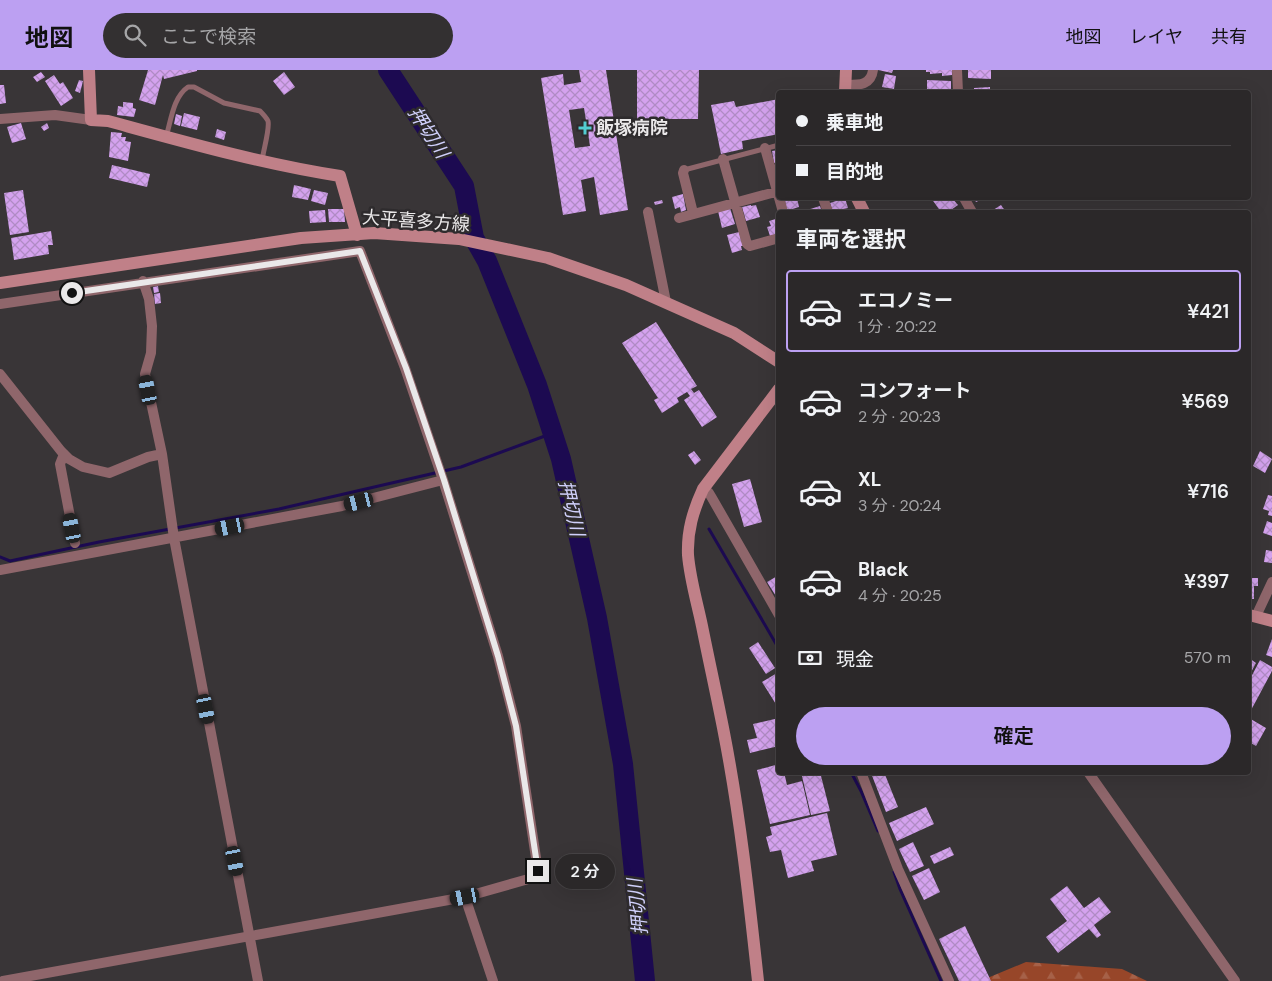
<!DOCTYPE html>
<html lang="ja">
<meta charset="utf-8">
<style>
body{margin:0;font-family:"DM Sans","Noto Sans JP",sans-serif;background:#333031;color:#f1f3f6;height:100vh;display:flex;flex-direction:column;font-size:19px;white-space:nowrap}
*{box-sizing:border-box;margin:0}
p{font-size:16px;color:#a6a6a8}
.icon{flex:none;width:28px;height:28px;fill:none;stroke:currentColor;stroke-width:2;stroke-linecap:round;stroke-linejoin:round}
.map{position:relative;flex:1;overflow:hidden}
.details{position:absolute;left:776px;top:140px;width:475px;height:565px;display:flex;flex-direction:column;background:#2b2829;border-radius:5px;box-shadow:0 5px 20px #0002,0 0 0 1px #474446}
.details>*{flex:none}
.banner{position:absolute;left:776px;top:20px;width:475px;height:110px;border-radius:5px;box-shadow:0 5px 20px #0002,0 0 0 1px #474446;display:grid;align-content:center;height:110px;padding:0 20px;background:#2b2829}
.end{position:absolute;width:22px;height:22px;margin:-11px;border:6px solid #eae8e9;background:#111;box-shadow:0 0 0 2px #111}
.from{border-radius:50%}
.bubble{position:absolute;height:35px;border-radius:18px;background:#2b2829;box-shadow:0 5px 20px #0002,0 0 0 1px #474446;font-size:16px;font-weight:600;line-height:35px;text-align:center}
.car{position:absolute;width:15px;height:30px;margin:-15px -8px;border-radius:6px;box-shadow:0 0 4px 1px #0007;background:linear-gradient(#222 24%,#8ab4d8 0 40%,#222 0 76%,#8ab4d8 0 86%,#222 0)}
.banner b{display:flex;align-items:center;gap:18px;height:48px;font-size:19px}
.banner b+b{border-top:1px solid #474446}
.banner i{width:12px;height:12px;background:#f1f3f6}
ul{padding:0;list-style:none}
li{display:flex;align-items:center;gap:15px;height:82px;margin:0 10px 8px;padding:0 10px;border:2px solid transparent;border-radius:5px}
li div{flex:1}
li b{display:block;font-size:19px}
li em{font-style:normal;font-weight:600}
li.selected{border-color:#bca0f2}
li>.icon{width:45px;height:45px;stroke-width:1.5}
h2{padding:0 20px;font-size:22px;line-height:60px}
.pay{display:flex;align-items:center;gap:12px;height:55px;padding:0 20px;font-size:19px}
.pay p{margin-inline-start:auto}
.action{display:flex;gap:10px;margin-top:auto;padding:10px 20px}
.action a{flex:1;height:58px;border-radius:30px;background:#bca0f2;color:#111;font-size:20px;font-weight:600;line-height:58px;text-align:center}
header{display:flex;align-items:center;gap:30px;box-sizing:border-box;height:70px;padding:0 25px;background:#bca0f2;color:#111}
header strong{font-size:24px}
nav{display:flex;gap:28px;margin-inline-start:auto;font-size:18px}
.search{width:350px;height:45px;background:#333031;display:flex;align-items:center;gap:12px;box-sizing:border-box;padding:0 18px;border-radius:28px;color:#a6a6a8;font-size:19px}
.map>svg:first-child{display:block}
.forest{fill:url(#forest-firs)}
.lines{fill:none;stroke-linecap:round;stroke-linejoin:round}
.stream{stroke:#1c0a51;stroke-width:3}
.river{stroke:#1c0a51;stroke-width:20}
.building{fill:url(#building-cross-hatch);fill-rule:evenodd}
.lane{stroke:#8f666b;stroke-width:5}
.street{stroke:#8f666b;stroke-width:10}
.secondary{stroke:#c08088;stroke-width:12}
.route{stroke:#eae8e9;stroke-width:6}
.poi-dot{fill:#52ccd0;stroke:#2e2b2d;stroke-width:2}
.labels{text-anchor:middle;stroke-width:5;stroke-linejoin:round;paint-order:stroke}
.poi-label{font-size:18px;font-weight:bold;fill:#eae8e9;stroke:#2e2b2d;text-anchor:start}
.street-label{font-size:18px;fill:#eae8e9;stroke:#2e2b2d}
.water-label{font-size:19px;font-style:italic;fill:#d0d0fb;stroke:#2e2b2d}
</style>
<header>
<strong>地図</strong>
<div class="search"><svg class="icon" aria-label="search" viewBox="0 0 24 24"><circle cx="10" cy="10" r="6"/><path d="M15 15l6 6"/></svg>ここで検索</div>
<nav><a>地図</a><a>レイヤ</a><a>共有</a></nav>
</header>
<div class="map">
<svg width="1272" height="911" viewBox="0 0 1272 911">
<defs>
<pattern id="forest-firs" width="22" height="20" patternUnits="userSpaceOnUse" patternTransform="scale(1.25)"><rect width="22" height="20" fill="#974629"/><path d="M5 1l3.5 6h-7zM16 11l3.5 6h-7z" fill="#a66148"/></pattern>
<pattern id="building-cross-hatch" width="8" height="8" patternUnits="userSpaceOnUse" patternTransform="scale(1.25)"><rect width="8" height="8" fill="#d4a2ee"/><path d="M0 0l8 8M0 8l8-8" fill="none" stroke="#b08bc4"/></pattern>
</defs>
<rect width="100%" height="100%" fill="#393537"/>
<path class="forest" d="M1026,892L1122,899L1147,911H985V909Z"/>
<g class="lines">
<path class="stream" d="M709,459L779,579
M0,487L10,491L99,472L279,439L461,397L553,363
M851,702L861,721L878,761
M894,802L900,819L941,911"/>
<path class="river" d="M388,0L464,116L474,168L487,191L537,315L561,389L597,548L623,694L645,911"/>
</g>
<path class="building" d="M148,0H197V1L164,9L163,5L155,35L139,30Z
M579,0H606L628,140L600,145L594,107L581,110L586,141L563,145L541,8L563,4L564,15L581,12ZM584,38L590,76L575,78L569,40Z
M637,0H699L698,49H637Z
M878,0H893L892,3Z
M926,0H952V5L942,6V3L930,4V2H926Z
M968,0H991V9L968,8Z
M41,2L45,7L37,12L33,7Z
M284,2L295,17L284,25L273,11Z
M885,4L896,6L894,19L882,17Z
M54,5L60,14L63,12L73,28L61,36L45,11Z
M79,10L83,11L80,23L75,21Z
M927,10L951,11V20L927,22Z
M0,15H4L6,33L0,34Z
M990,17V22H974V18Z
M779,29V64L742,71L743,79L721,84L711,35L734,31L736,37Z
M123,32L133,33V38L136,39L134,47L117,45L118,36L123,37Z
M184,43L200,47L197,60L181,56Z
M176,44L182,46L180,56L174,54Z
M21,53L26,69L12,73L7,57Z
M47,53L49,58L44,61L41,57Z
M217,59L226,62L224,70L215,67Z
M111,62L122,63L121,67H126L125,71L131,72L128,91L109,87Z
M779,80V92L774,93L772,81Z
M112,95L150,104L147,117L109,108Z
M294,115L311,119L308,130L292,127Z
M23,120L29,162L10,165L4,123Z
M314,120L328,123L325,135L311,131Z
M683,124L686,140L681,142L680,137L675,139L672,127Z
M785,128H797L799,137L786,141Z
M845,128L848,138L843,139L844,142H833L830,133Z
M931,128H952L958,135L948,142H941Z
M974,128H985L976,132Z
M662,130L663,133L655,135L654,132Z
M751,135V136L756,135L760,147L746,151L742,137Z
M1001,135L1006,142H990Z
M820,136L822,142H808L807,140Z
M730,138L735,154L722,158L718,141Z
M328,139H344L345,152H329Z
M325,140L326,152L310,153L309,141Z
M779,148V164L770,166L767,157L771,156L769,151Z
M51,161L53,175H48L49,184L14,190L11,168Z
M739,162L743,176H741L742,180L732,183L727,165Z
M158,216L159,222L154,223L153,217Z
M160,223L161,233L155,234L154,224Z
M656,252L697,316L691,319L694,323L699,320L717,347L702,357L684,330L690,326L687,322L677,328L679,332L662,343L654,330L658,328L622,273Z
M694,381L701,390L695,395L688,385Z
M1260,381L1272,389L1265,403L1253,396Z
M750,409L762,452L744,457L732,414Z
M1268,425L1272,426V446L1268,445L1269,441L1263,439Z
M1267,451L1272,453V466L1263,463Z
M1266,480L1272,481V493L1264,492Z
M779,505V531L767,512Z
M1249,508H1258V516H1254V529H1249Z
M1272,569V587L1266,585Z
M758,572L775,598L766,604L749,578Z
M1249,588L1256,593L1249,606Z
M1260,590L1272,597V601L1249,644V611Z
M777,603L779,606V639L762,612Z
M779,648V664H777L779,676L750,683L747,670L757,668L753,654Z
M1249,648L1266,658L1256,676L1249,672Z
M779,694V702H784L787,715L802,711L810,745L770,754L757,700Z
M801,702H820L830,741L811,745Z
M872,702H884L898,737L886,742L871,703Z
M926,737L934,754L897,771L889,753Z
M827,743L837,785L811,791L814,801L788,808L781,780L770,782L766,767L772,765L770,757Z
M913,772L924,796L910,802L899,779Z
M950,777L954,785L934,794L930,786Z
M929,798L940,822L924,830L912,806Z
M1067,816L1084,838L1099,827L1111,842L1094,855L1101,865L1097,868L1089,859L1058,883L1046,867L1067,851L1050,829Z
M965,856L991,911H959L939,869Z"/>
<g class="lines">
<path class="lane" d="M166,67C171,51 173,27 188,17H194L224,33L260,41C263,44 266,47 268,51C270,59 263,81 262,91
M684,100L779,75"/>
<path class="street" d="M957,0L958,22
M845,15C858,15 871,16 873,0
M0,49L55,45L91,50
M765,78L783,142
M723,89L747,174L750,176L779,168
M684,100L683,103L693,143
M823,128L828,142
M964,128L972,142
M648,142L666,232
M679,148L779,121
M143,211L149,229L152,256L151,283L145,304L162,384L174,468L258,911
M0,234L360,181L405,298L443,410L498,586L516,656L538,801L532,808L465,827L3,911
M0,304L61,381L69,389L83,397L109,403L148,387L162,384
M64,384L60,394L75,473
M703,419L709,423L712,428L779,545
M0,500L342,436L443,410
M1257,547L1258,542L1272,512
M861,702L898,799L949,911
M1088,702L1235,911
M465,827L493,911"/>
<path class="secondary" d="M89,0L91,50L108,51C185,72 262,94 340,106L357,165
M845,22L846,0
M857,128L864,142
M0,213L301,168L374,163L459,169L548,188L626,215L734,263L779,292
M1249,545L1272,551
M758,911C749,828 740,745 724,663C717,627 709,591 702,556C697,532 690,509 688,485C687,461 693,441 703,419L779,319"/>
</g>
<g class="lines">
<path class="route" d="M72,223L360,181L406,298L444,410L498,586L516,656L538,801"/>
</g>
<path class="poi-dot" d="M582.5 50.5h5v5h5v5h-5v5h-5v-5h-5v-5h5z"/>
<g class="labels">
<g class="poi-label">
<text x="596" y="64">飯塚病院</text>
</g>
<g class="street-label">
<text transform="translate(416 151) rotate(4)" y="6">大平喜多方線</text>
</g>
<g class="water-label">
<text transform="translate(429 62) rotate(57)" y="7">押切川</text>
<text transform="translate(572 438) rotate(77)" y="7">押切川</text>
<text transform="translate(637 837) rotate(-96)" y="7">押切川</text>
</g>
</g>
</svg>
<i class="end from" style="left:72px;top:223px"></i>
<i class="end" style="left:538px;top:801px"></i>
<div class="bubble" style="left:555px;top:784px;width:60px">2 分</div>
<i class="car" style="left:148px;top:320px;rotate:349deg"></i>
<i class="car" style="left:359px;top:432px;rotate:256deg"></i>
<i class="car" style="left:230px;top:457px;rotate:259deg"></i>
<i class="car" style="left:72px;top:458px;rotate:349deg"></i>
<i class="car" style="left:206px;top:639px;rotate:169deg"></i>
<i class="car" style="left:235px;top:791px;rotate:169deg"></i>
<i class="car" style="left:465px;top:827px;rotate:259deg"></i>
<div class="banner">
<b><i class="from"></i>乗車地</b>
<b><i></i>目的地</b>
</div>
<section class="details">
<h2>車両を選択</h2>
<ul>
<li class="selected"><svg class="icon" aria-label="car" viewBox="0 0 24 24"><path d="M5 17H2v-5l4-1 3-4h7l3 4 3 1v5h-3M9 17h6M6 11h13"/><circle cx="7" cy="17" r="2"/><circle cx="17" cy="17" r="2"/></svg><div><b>エコノミー</b><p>1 分 · 20:22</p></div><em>¥421</em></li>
<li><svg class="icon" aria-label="car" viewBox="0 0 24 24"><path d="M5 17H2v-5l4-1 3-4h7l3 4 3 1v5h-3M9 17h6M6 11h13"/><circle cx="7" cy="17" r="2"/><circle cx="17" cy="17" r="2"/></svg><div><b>コンフォート</b><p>2 分 · 20:23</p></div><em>¥569</em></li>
<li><svg class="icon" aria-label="car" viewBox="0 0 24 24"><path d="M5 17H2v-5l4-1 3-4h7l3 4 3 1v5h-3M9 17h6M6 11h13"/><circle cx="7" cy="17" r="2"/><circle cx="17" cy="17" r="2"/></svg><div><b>XL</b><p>3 分 · 20:24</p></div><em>¥716</em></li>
<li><svg class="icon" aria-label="car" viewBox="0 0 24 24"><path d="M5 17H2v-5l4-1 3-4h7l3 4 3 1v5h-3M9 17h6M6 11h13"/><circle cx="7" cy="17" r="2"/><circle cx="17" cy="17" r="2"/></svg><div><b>Black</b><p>4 分 · 20:25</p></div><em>¥397</em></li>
</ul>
<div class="pay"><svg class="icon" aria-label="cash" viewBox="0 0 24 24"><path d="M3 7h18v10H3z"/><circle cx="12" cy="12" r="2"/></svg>現金<p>570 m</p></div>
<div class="action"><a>確定</a></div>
</section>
</div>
